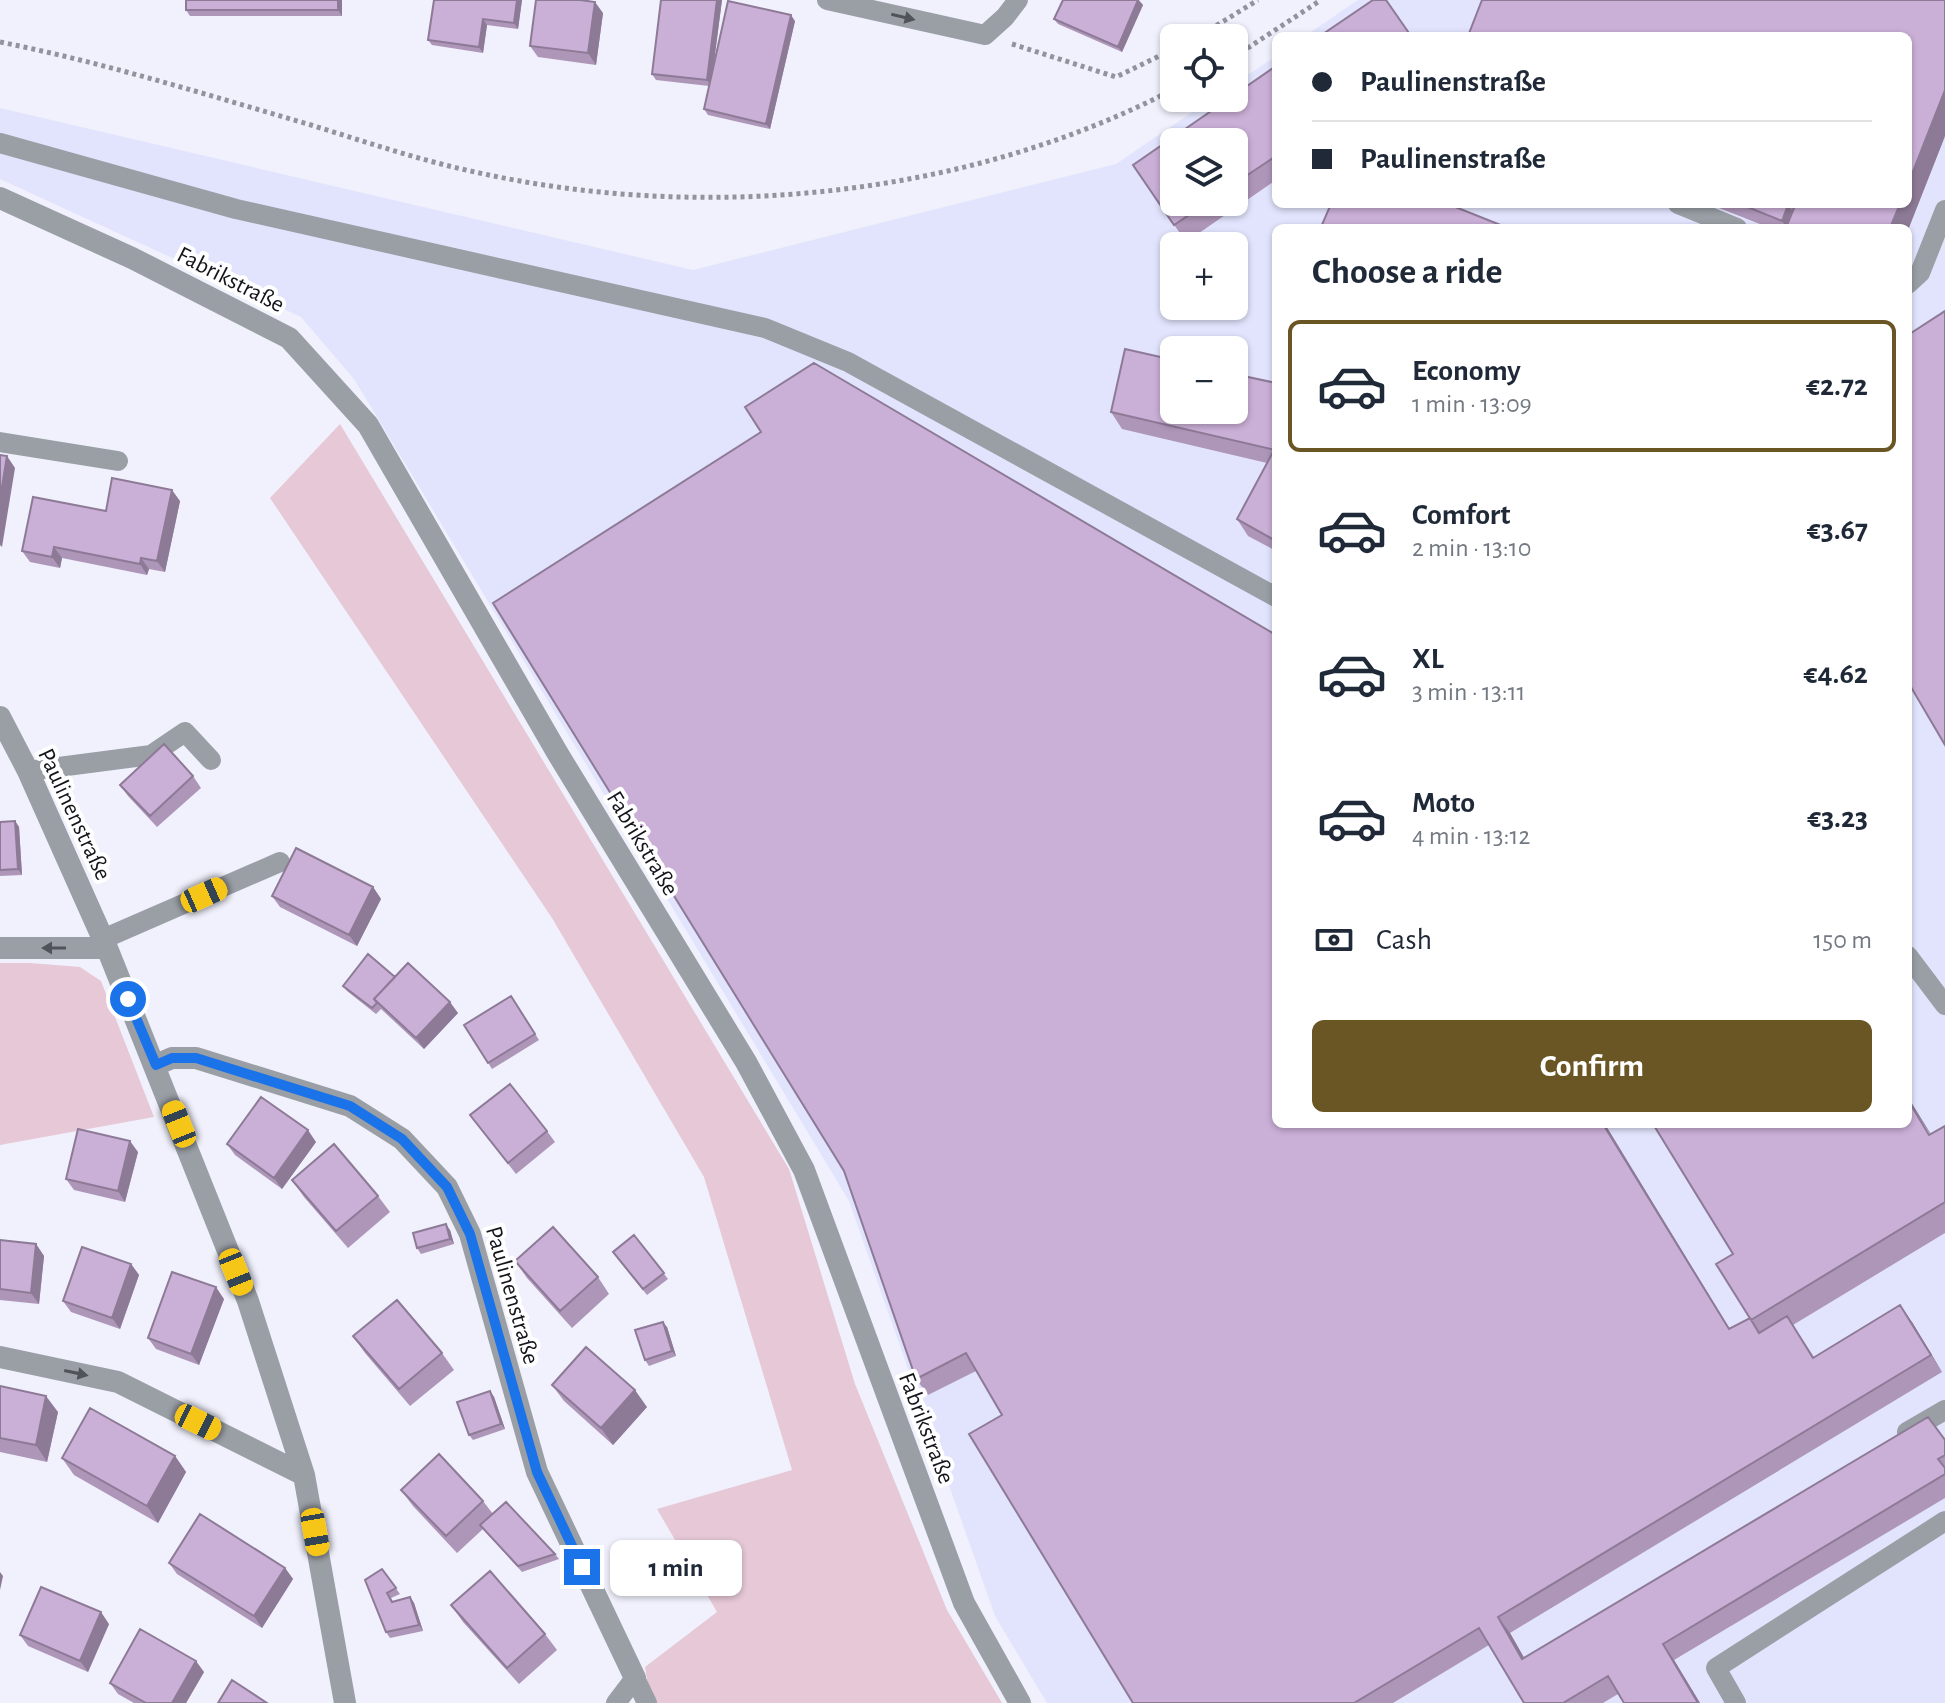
<!DOCTYPE html>
<meta charset="utf-8">
<style>
body{margin:0;font-family:"Alegreya Sans",sans-serif;background:#f2f2f3;color:#1f2937;height:100vh;display:flex;flex-direction:column;font-size:30px;white-space:nowrap}
*{box-sizing:border-box;margin:0}
p{font-size:26px;color:#747a83}
.icon{flex:none;width:44px;height:44px;fill:none;stroke:currentColor;stroke-width:2;stroke-linecap:round;stroke-linejoin:round}
.map{position:relative;flex:1;overflow:hidden}
.details{position:absolute;left:1272px;top:224px;width:640px;height:904px;display:flex;flex-direction:column;background:#fff;border-radius:12px;box-shadow:0 2px 6px #0004}
.details>*{flex:none}
.guide{position:absolute;left:1272px;top:32px;width:640px;height:176px;border-radius:12px;box-shadow:0 2px 6px #0004;display:grid;align-content:center;height:176px;padding:0 40px;background:#fff}
.buttons{position:absolute;left:1160px;top:24px;display:grid;gap:16px}
.buttons a{display:grid;place-items:center;width:88px;height:88px;border-radius:12px;background:#fff;box-shadow:0 2px 6px #0004;font-size:40px}
.end{position:absolute;width:36px;height:36px;margin:-18px;border:10px solid #1a73e8;background:#fff;box-shadow:0 0 0 4px #fff}
.from{border-radius:50%}
.bubble{position:absolute;height:56px;border-radius:12px;background:#fff;box-shadow:0 2px 6px #0004;font-size:26px;font-weight:700;line-height:56px;text-align:center}
.car{position:absolute;width:24px;height:48px;margin:-24px -12px;border-radius:10px;box-shadow:0 0 6px 2px #0007;background:linear-gradient(#f5c518 24%,#345 0 40%,#f5c518 0 76%,#345 0 86%,#f5c518 0)}
.guide b{display:flex;align-items:center;gap:28px;height:76px;font-size:30px}
.guide b+b{border-top:2px solid #e0e1e3}
.guide i{width:20px;height:20px;background:#1f2937}
ul{padding:0;list-style:none}
li{display:flex;align-items:center;gap:24px;height:132px;margin:0 16px 12px;padding:0 24px;border:4px solid transparent;border-radius:12px}
li div{flex:1}
li b{display:block;font-size:30px}
li em{font-style:normal;font-weight:700}
li.on{border-color:#6a5524}
li>.icon{width:72px;height:72px;stroke-width:1.5}
h2{padding:0 40px;font-size:36px;line-height:96px}
.pay{display:flex;align-items:center;gap:20px;height:88px;padding:0 40px;font-size:30px}
.pay p{margin-inline-start:auto}
.button{display:flex;gap:16px;margin-top:auto;padding:16px 40px}
.button a{flex:1;height:92px;border-radius:12px;background:#6a5524;color:#fff;font-size:32px;font-weight:700;line-height:92px;text-align:center}
.map>svg:first-child{display:block}
.built{fill:#e2e4fd;fill-rule:evenodd}
.green{fill:#e6c8d6}
.lines{fill:none;stroke-linecap:round;stroke-linejoin:round}
.path{stroke:#92939c;stroke-width:5;stroke-dasharray:4 4;stroke-linecap:butt}
.service{stroke:#9a9fa6;stroke-width:20}
.minor{stroke:#9a9fa6;stroke-width:22}
.wall{fill:#ae96b9;fill-rule:evenodd}
.shaded-wall{fill:#8d7a96}
.building{fill:#caafd7;stroke:#8d7a96;stroke-width:2}
.oneway{fill:#50535a}
.route{stroke:#1a73e8;stroke-width:10}
.labels{text-anchor:middle;stroke-width:8;stroke-linejoin:round;paint-order:stroke}
.street-label{font-size:24px;fill:#14141b;stroke:#fff}
</style>
<div class="map">
<svg width="1945" height="1703" viewBox="0 0 1945 1703">
<rect width="100%" height="100%" fill="#f0f1fc"/>
<path class="built" d="M1358,0H1945V1703H1047L995,1616L849,1201L354,379L301,317L0,179V108L693,270L1116,164L1213,98H1234V84L1276,56V204H1908V36H1305ZM1174,142H1234V202H1174ZM1276,228H1908V1124H1276ZM1174,246H1234V306H1174ZM1174,350H1234V410H1174Z"/>
<path class="green" d="M340,424L789,1169L855,1384L947,1610L1002,1703H651L645,1667L717,1612L657,1509L792,1470L704,1177L552,918L270,498Z
M0,963H30L80,967L101,981L154,1117L0,1145Z"/>
<g class="lines">
<path class="path" d="M1196,38L1258,0
M0,42C105,63 208,95 311,125C366,142 419,160 475,172C702,223 966,198 1174,89
M1012,44L1116,77L1174,49
M1234,57L1321,0"/>
<path class="service" d="M827,0L985,35L1005,17L1018,0
M0,143L236,209L765,328L848,362L1276,597
M1678,204L1737,228
M1908,284L1920,273L1945,210
M0,442L118,461
M28,771L151,755L185,732L211,760
M103,939L280,862
M1908,956L1945,1005
M1907,1432L1945,1410
M616,1703L635,1678L647,1703
M1736,1703L1716,1668L1945,1521"/>
<path class="minor" d="M0,198L132,258L289,338L368,425L558,754L746,1062L804,1170L964,1603L1020,1703
M0,717L28,771L107,948L248,1301L304,1475L345,1703
M0,948H107
M156,1065L172,1058H196L350,1106L402,1139L447,1187L470,1234L537,1472L635,1678
M0,1357L118,1382L304,1475"/>
</g>
<path class="wall" d="M342,0V16H190L186,10Z
M522,0L518,29L487,25L483,53L432,45L428,40Z
M661,0H722L713,68L795,21L770,129L708,115L704,109L709,86L656,80L652,74Z
M1063,0H1139L1143,5L1122,52L1058,24L1054,19Z
M603,13L596,65L538,57L530,46Z
M1276,66V180L1186,242L1133,165ZM1234,142V202H1174Z
M1945,136L1908,230V228H1770L1709,204H1908Z
M1276,383V551L1248,536L1237,519L1267,463L1122,429L1111,412Z
M180,501L165,572L149,569L147,575L62,558L60,568L30,562L22,551L106,511Z
M193,776L201,788L157,827L128,796L120,785Z
M15,821L19,827L22,875L0,876V822Z
M373,887L381,899L357,946L280,907L272,896Z
M395,977L458,1013L424,1049L381,1009L376,1014L347,991L343,986Z
M511,996L539,1040L492,1069L464,1025Z
M470,1115L547,1131L555,1142L516,1174Z
M1276,1124L1730,1329L1749,1318L1931,1134L1945,1126V1233L1793,1325L1814,1357L1912,1322L1942,1372L1510,1633L1524,1658L1945,1440V1498L1674,1660L1700,1703H1624L1618,1694L1603,1703H1524L1489,1645L1393,1703H1133L1002,1415L976,1371L928,1395L916,1379Z
M316,1142L282,1189L235,1155L227,1144Z
M138,1152L125,1202L74,1190L66,1179Z
M292,1180L378,1196L390,1212L348,1248L304,1197Z
M450,1230L454,1244L421,1254L417,1248Z
M634,1235L668,1279L647,1295L617,1258Z
M0,1240L36,1244L44,1256L39,1304L0,1300Z
M515,1261L598,1277L609,1294L572,1328L527,1278Z
M131,1264L139,1275L120,1329L71,1312L63,1301Z
M224,1299L199,1365L156,1349L148,1338Z
M667,1327L676,1356L649,1366L645,1360Z
M353,1336L442,1353L454,1370L410,1406L365,1353Z
M552,1385L647,1407L613,1445L564,1401Z
M0,1386L58,1412L47,1462L0,1452Z
M490,1391L494,1397L505,1429L473,1440L469,1435Z
M175,1456L186,1472L158,1523L74,1475L62,1458Z
M401,1490L483,1501L493,1514L555,1554L559,1559L522,1572L483,1529L457,1553L413,1506Z
M169,1563L285,1568L293,1579L262,1628L177,1574Z
M382,1569L400,1594L391,1598L393,1602L410,1597L414,1603L423,1631L390,1638L386,1632Z
M451,1605L545,1634L557,1650L519,1684L463,1622Z
M109,1624L88,1672L28,1646L20,1635Z
M204,1672L186,1703H134L118,1694L110,1683Z"/>
<path class="shaded-wall" d="M338,0H342V16L338,10Z
M517,0H522L518,29L514,23Z
M717,0H722L711,86L707,80Z
M1138,0L1143,5L1122,52L1118,47Z
M595,2L603,13L596,65L588,53Z
M791,15L795,21L770,129L766,124Z
M483,19L487,25L483,53L479,47Z
M1945,90V136L1908,230V228H1890L1900,204H1908V184Z
M1788,205L1800,222L1787,228L1782,221Z
M7,456L15,468L2,547L0,545V499Z
M172,490L180,501L165,572L157,561Z
M54,547L62,558L60,568L52,557Z
M141,558L149,569L147,575L140,564Z
M15,821L19,827L22,875L18,869Z
M373,887L381,899L357,946L349,935Z
M450,1002L458,1013L424,1049L416,1038Z
M1908,1097L1945,1157L1908,1100Z
M1603,1124H1605L1740,1346L1729,1329Z
M308,1130L316,1142L282,1189L274,1178Z
M130,1141L138,1152L125,1202L118,1191Z
M446,1224L450,1230L454,1244L450,1239Z
M36,1244L44,1256L39,1304L31,1293Z
M131,1264L139,1275L120,1329L112,1318Z
M216,1287L224,1299L199,1365L191,1354Z
M1900,1305L1912,1322L1942,1372L1931,1355Z
M663,1322L667,1327L676,1356L672,1351Z
M635,1390L647,1407L613,1445L601,1428Z
M490,1391L494,1397L505,1429L501,1424Z
M46,1396L58,1412L47,1462L36,1445Z
M175,1456L186,1472L158,1523L147,1506Z
M285,1568L293,1579L262,1628L254,1616Z
M0,1572L3,1576L0,1590Z
M410,1597L414,1603L423,1631L419,1625Z
M101,1612L109,1624L88,1672L80,1661Z
M1498,1617L1510,1633L1534,1675L1522,1659Z
M1663,1644L1674,1660L1700,1703H1698Z
M196,1661L204,1672L186,1703H172Z"/>
<path class="building" d="M186,0H338V10H186Z
M434,0H517L514,23L483,19L479,47L428,40Z
M536,0H580L595,2L588,53L530,46Z
M661,0H717L707,80L652,74Z
M1063,0H1138L1118,47L1054,19Z
M1373,0H1386L1411,36H1320Z
M1482,0H1945V90L1908,184V36H1468Z
M728,1L791,15L766,124L704,109Z
M1276,66V156L1234,184V142H1174V202H1208L1174,225L1133,165L1230,98H1234V95Z
M1331,204H1448L1508,228H1324L1321,227Z
M1740,204H1900L1890,228H1786L1794,208L1788,205L1782,221Z
M1945,311V745L1908,682V335Z
M1125,349L1174,360V410H1234V374L1276,383V444L1275,450L1111,412Z
M814,363L1276,635V1124H1603L1729,1329L1750,1318L1759,1333L1787,1316L1813,1358L1900,1305L1931,1355L1498,1617L1522,1659L1928,1417L1945,1440V1455L1938,1459L1945,1468V1474L1663,1644L1698,1703H1624L1608,1676L1563,1703H1524L1479,1628L1354,1703H1133L969,1434L1002,1415L966,1353L916,1379L844,1171L493,603L761,432L745,407Z
M1273,452L1276,453V541L1237,519Z
M0,455L7,456L0,499Z
M112,478L172,490L157,561L141,558L140,564L54,547L52,557L22,551L33,497L106,511Z
M164,744L193,776L150,816L120,785Z
M15,821L18,869L0,870V822Z
M296,848L373,887L349,935L272,896Z
M368,954L395,977L374,999L377,1003L372,1008L343,986Z
M408,963L450,1002L416,1038L374,999Z
M511,996L535,1034L488,1063L464,1025Z
M510,1084L547,1131L508,1163L470,1115Z
M261,1097L308,1130L274,1178L227,1144Z
M1908,1100L1929,1135L1945,1126V1202L1751,1320L1716,1264L1733,1254L1653,1124H1908Z
M78,1129L130,1141L118,1191L66,1179Z
M334,1144L378,1196L336,1231L292,1180Z
M446,1224L450,1239L417,1248L413,1233Z
M553,1227L598,1277L560,1311L515,1261Z
M634,1235L664,1273L643,1289L613,1252Z
M0,1240L36,1244L31,1293L0,1289Z
M82,1247L131,1264L112,1318L63,1301Z
M172,1272L216,1287L191,1354L148,1338Z
M397,1300L442,1353L399,1389L353,1336Z
M663,1322L672,1351L645,1360L635,1330Z
M586,1347L635,1390L601,1428L552,1385Z
M0,1386L46,1396L36,1445L0,1438Z
M490,1391L501,1424L469,1435L457,1402Z
M90,1408L175,1456L147,1506L62,1458Z
M439,1454L483,1501L446,1536L401,1490Z
M506,1502L555,1554L518,1566L480,1525Z
M200,1514L285,1568L254,1616L169,1563Z
M382,1569L396,1588L387,1593L392,1602L410,1597L419,1625L386,1632L365,1580Z
M490,1571L545,1634L507,1668L451,1605Z
M41,1587L101,1612L80,1661L20,1635Z
M140,1629L196,1661L172,1703H146L110,1683Z
M232,1680L267,1703H218Z"/>
<defs><path id="oneway-solid" d="M-6-.8H1V-3.2L6.5 0L1 3.2V.8H-6Z" transform="scale(2)"/></defs>
<g class="oneway">
<use href="#oneway-solid" transform="translate(903 17) rotate(13)"/>
<use href="#oneway-solid" transform="translate(54 948) rotate(180)"/>
<use href="#oneway-solid" transform="translate(76 1373) rotate(12)"/>
</g>
<g class="lines">
<path class="route" d="M128,999L156,1065L172,1058H196L350,1106L402,1139L447,1187L470,1234L537,1472L582,1567"/>
</g>
<g class="labels">
<g class="street-label">
<text transform="translate(231 279) rotate(27)" y="8">Fabrikstraße</text>
<text transform="translate(75 814) rotate(65)" y="8">Paulinenstraße</text>
<text transform="translate(643 843) rotate(59)" y="8">Fabrikstraße</text>
<text transform="translate(513 1295) rotate(74)" y="8">Paulinenstraße</text>
<text transform="translate(927 1428) rotate(69)" y="8">Fabrikstraße</text>
</g>
</g>
</svg>
<div class="buttons">
<a><svg class="icon" aria-label="locate" viewBox="0 0 24 24"><circle cx="12" cy="12" r="6"/><path d="M12 2v4M12 18v4M2 12h4M18 12h4"/></svg></a>
<a><svg class="icon" aria-label="layers" viewBox="0 0 24 24"><path d="M12 4l9 5-9 5-9-5zM3 14l9 5 9-5"/></svg></a>
<a>+</a>
<a>−</a>
</div>
<i class="end from" style="left:128px;top:999px"></i>
<i class="end" style="left:582px;top:1567px"></i>
<div class="bubble" style="left:610px;top:1540px;width:132px">1 min</div>
<i class="car" style="left:204px;top:895px;rotate:66deg"></i>
<i class="car" style="left:179px;top:1124px;rotate:338deg"></i>
<i class="car" style="left:236px;top:1272px;rotate:158deg"></i>
<i class="car" style="left:198px;top:1422px;rotate:116deg"></i>
<i class="car" style="left:315px;top:1532px;rotate:170deg"></i>
<div class="guide">
<b><i class="from"></i>Paulinenstraße</b>
<b><i></i>Paulinenstraße</b>
</div>
<section class="details">
<h2>Choose a ride</h2>
<ul>
<li class="on"><svg class="icon" aria-label="car" viewBox="0 0 24 24"><path d="M5 17H2v-5l4-1 3-4h7l3 4 3 1v5h-3M9 17h6M6 11h13"/><circle cx="7" cy="17" r="2"/><circle cx="17" cy="17" r="2"/></svg><div><b>Economy</b><p>1 min · 13:09</p></div><em>€2.72</em></li>
<li><svg class="icon" aria-label="car" viewBox="0 0 24 24"><path d="M5 17H2v-5l4-1 3-4h7l3 4 3 1v5h-3M9 17h6M6 11h13"/><circle cx="7" cy="17" r="2"/><circle cx="17" cy="17" r="2"/></svg><div><b>Comfort</b><p>2 min · 13:10</p></div><em>€3.67</em></li>
<li><svg class="icon" aria-label="car" viewBox="0 0 24 24"><path d="M5 17H2v-5l4-1 3-4h7l3 4 3 1v5h-3M9 17h6M6 11h13"/><circle cx="7" cy="17" r="2"/><circle cx="17" cy="17" r="2"/></svg><div><b>XL</b><p>3 min · 13:11</p></div><em>€4.62</em></li>
<li><svg class="icon" aria-label="car" viewBox="0 0 24 24"><path d="M5 17H2v-5l4-1 3-4h7l3 4 3 1v5h-3M9 17h6M6 11h13"/><circle cx="7" cy="17" r="2"/><circle cx="17" cy="17" r="2"/></svg><div><b>Moto</b><p>4 min · 13:12</p></div><em>€3.23</em></li>
</ul>
<div class="pay"><svg class="icon" aria-label="cash" viewBox="0 0 24 24"><path d="M3 7h18v10H3z"/><circle cx="12" cy="12" r="2"/></svg>Cash<p>150 m</p></div>
<div class="button"><a>Confirm</a></div>
</section>
</div>
